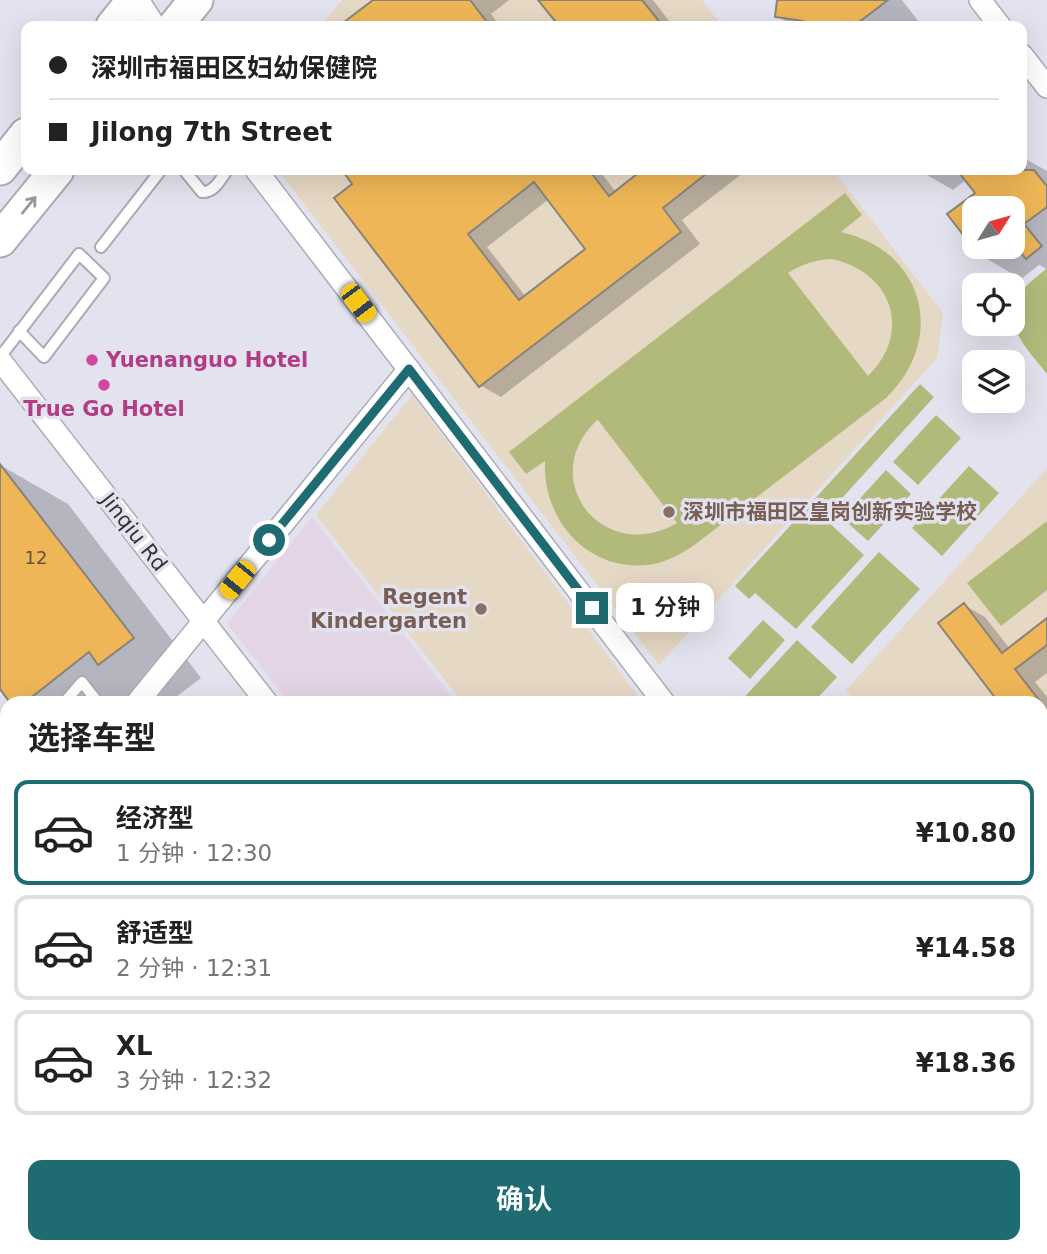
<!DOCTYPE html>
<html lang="zh">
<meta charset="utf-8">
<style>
body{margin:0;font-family:"DejaVu Sans","Noto Sans SC",sans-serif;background:#f6f6f6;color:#222;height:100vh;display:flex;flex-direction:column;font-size:26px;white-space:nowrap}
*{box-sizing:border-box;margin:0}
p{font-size:23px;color:#767676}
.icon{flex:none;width:38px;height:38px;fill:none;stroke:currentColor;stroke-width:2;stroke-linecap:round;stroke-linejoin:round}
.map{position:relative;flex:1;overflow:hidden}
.sheet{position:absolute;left:0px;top:696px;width:1048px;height:558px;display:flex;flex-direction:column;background:#fff;border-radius:21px 21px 0 0;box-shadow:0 7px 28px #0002}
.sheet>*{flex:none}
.top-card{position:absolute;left:21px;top:21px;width:1006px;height:154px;border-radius:14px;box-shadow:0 7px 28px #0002;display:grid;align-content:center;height:154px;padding:0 28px;background:#fff}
.needle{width:46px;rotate:53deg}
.controls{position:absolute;left:962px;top:196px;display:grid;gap:14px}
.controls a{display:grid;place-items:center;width:63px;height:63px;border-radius:14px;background:#fff;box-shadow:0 7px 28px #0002;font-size:35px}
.end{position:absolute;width:32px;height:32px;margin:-16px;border:9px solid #1f6b72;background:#fff;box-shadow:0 0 0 4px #fff}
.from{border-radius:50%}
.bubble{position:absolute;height:49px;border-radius:14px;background:#fff;box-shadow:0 7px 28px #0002;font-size:23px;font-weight:600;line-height:49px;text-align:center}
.car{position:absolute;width:21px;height:42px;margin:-21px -10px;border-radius:9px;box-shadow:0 0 5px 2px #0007;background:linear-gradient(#f5c518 24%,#345 0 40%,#f5c518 0 76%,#345 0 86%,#f5c518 0)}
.top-card b{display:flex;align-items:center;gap:24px;height:66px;font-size:26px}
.top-card b+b{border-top:2px solid #e0e0e0}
.top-card i{width:18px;height:18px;background:#222}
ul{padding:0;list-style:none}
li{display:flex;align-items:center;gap:21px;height:105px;margin:0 14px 10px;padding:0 14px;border:4px solid #e0e0e0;border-radius:14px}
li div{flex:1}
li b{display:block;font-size:26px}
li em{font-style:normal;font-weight:600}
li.current{border-color:#1f6b72}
li>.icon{width:63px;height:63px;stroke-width:1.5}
h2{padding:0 28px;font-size:32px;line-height:84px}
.primary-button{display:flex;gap:14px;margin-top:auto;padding:14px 28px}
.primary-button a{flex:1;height:80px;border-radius:14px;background:#1f6b72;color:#fff;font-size:28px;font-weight:600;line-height:80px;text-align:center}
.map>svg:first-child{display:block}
.education{fill:#e5d8c4}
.medical{fill:#e3d4e6}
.green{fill:#b2ba7b;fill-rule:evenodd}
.shadow{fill:#0003;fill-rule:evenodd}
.building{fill:#eeb656;stroke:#89837a;stroke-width:2;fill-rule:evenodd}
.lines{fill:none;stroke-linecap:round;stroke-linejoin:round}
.service-casing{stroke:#aaabb5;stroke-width:14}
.minor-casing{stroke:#aaabb5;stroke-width:24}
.secondary-casing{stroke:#aaabb5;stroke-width:33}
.primary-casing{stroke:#aaabb5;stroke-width:37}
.service{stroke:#fff;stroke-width:10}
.minor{stroke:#fff;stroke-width:21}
.secondary{stroke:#fff;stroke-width:30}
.primary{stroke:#fff;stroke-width:33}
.oneway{stroke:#99999b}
.route{stroke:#1f6b72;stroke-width:9}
.hotel-dot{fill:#d1479c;stroke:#e2e3ee;stroke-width:2.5}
.education-dot{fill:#8d6e63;stroke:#e2e3ee;stroke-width:2.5}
.labels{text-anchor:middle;stroke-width:7;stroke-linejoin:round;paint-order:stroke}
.number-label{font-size:18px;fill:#62543f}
.hotel-label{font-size:21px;font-weight:bold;fill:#b23c85;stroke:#e2e3ee;text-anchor:start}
.education-label{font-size:21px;font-weight:bold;fill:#785e54;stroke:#e2e3ee;text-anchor:start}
.street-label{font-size:21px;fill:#333337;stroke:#e2e3ee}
</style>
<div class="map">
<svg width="1047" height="1254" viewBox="0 0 1047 1254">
<rect width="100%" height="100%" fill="#e2e3ee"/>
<path class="education" d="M342,0H702L722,26H321Z
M278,170H833L943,313L937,358L659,665Z
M412,395L643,703H463L316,515Z
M1047,468V950L1041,942V704L857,703L846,690Z"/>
<path class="medical" d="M312,517L457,703H289L227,623Z"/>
<path class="green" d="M845,193L862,215L841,232C925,251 947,339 886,398L693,546C681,554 668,561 654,564C590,575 542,521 545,461L526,474L509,452ZM832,259C892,272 913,332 868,376L788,273C802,264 815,260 832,259ZM597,420H598L677,523C603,566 535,479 597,420Z
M1047,268V374C1030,352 1000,325 1019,295C1025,285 1038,276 1047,268Z
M920,384L934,397L824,518L864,555L796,629L755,593L749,599L735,586Z
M936,415L961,438L918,485L893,462Z
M969,466L999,493L942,556L912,528Z
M886,470L911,494L868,541L842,518Z
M1047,521V590L1001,626L967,583Z
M879,552L920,589L852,664L811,627Z
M763,620L785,640L750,679L728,658Z
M797,640L837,677L813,703H739Z"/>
<path class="shadow" d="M375,0H509L491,14L500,26H347L345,23Z
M541,0H653L673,26H555L559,23Z
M779,0H902L922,26H794L777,16Z
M1024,158L1047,171V269L1039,265L1021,279L982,256L950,214L977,193L967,179L953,190L918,170H1004L1005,172L1022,170ZM975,208H1013V247H975Z
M344,170H599L616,192L645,170H747L682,220L700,244L501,397L480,385ZM549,199L588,249L526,297L487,247Z
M0,465L68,504L201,678L168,703L153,695L142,704H14L0,686Z
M964,605L985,617L1010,649L1047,620V673L1035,682L1047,697V793L1041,797V704Z
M0,1031L7,1040V1183L0,1174Z"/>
<path class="building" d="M373,0H470L490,26H339Z
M538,0H642L663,26H559Z
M777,0H888L854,26H807L803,21L775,17Z
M342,170H589L609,196L642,170H711L663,208L681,232L479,387L334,198L352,184ZM534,182L585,249L519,300L468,234Z
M957,170H1034L1047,186V207L1024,224L1042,246L1026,259L1013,243V208H975V250L947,214L975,193Z
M0,464L134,638L98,665L89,652L23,704H11L0,689Z
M964,603L1002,653L1047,618V645L1015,669L1042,704H1000L938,623Z"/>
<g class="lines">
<g class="service-casing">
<path id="service" d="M184,170L202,192C214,193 221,179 227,170
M101,247L161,170
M0,357L7,348L79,254L104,278L44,357L19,331
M63,704L82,682L99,704
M0,745L7,746"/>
</g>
<g class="minor-casing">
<path id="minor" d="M138,0L155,26
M980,0L1000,26
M1022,55L1047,87
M256,170L665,704
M0,360L268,704
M136,704L409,369
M0,869L7,861
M1041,972L1047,980
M150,1254L156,1248
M346,1254L352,1248"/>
</g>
<g class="secondary-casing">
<path id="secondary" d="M0,902L7,911
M0,947L7,956
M230,1248L235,1254
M264,1248L268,1254"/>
</g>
<g class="primary-casing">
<path id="primary" d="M113,26L134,0
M175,26L196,0
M0,168L26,135
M0,240L57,170
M1041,1117L1047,1113
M1041,1171L1047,1166
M865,1254L873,1248
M936,1254L944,1248"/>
</g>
<use href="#service" class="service"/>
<use href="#minor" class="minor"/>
<use href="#secondary" class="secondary"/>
<use href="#primary" class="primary"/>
</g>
<defs><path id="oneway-shaft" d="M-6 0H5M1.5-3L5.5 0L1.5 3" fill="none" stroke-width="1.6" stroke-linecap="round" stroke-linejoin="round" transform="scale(1.75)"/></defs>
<use class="oneway" href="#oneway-shaft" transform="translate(29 205) rotate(-51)"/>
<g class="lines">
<path class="route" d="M269,540L409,369L592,608"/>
</g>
<g class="hotel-dot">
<circle cx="92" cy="360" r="7"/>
<circle cx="104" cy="385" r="7"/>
</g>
<g class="education-dot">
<circle cx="669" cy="512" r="7"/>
<circle cx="481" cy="609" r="7"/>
</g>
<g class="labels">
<g class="number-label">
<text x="36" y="564">12</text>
</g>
<g class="hotel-label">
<text x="106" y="367">Yuenanguo Hotel</text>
<text x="104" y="416" text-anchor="middle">True Go Hotel</text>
</g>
<g class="education-label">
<text x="683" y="519">深圳市福田区皇岗创新实验学校</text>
<text x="467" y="604" text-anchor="end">Regent<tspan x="467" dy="24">Kindergarten</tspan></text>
</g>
<g class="street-label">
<text transform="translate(134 532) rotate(52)" y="7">Jinqiu Rd</text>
</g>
</g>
</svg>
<div class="controls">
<a><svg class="needle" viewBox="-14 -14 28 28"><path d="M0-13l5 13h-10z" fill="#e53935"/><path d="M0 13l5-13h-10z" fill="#767676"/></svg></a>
<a><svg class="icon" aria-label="locate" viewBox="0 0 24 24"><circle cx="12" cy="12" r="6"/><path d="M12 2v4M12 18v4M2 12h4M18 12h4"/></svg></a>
<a><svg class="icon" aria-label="layers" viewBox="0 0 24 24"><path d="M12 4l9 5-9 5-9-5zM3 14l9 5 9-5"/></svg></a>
</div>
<i class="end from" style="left:269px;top:540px"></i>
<i class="end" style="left:592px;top:608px"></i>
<div class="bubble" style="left:616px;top:583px;width:98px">1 分钟</div>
<i class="car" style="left:358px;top:303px;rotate:143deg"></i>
<i class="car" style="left:237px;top:580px;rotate:219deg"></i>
<div class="top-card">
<b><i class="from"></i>深圳市福田区妇幼保健院</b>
<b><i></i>Jilong 7th Street</b>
</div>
<section class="sheet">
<h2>选择车型</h2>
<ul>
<li class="current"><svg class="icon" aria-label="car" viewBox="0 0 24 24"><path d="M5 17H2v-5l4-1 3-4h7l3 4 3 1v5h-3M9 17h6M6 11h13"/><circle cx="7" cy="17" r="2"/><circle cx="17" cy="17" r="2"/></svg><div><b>经济型</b><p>1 分钟 · 12:30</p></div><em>¥10.80</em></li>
<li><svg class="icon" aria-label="car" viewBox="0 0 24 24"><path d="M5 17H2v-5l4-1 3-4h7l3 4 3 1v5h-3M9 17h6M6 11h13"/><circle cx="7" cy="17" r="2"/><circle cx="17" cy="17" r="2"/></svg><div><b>舒适型</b><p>2 分钟 · 12:31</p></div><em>¥14.58</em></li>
<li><svg class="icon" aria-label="car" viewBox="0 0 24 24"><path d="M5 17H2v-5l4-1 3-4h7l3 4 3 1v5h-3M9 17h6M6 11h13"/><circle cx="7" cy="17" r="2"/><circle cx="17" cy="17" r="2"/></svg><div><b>XL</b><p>3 分钟 · 12:32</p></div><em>¥18.36</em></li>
</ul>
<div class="primary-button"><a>确认</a></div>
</section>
</div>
